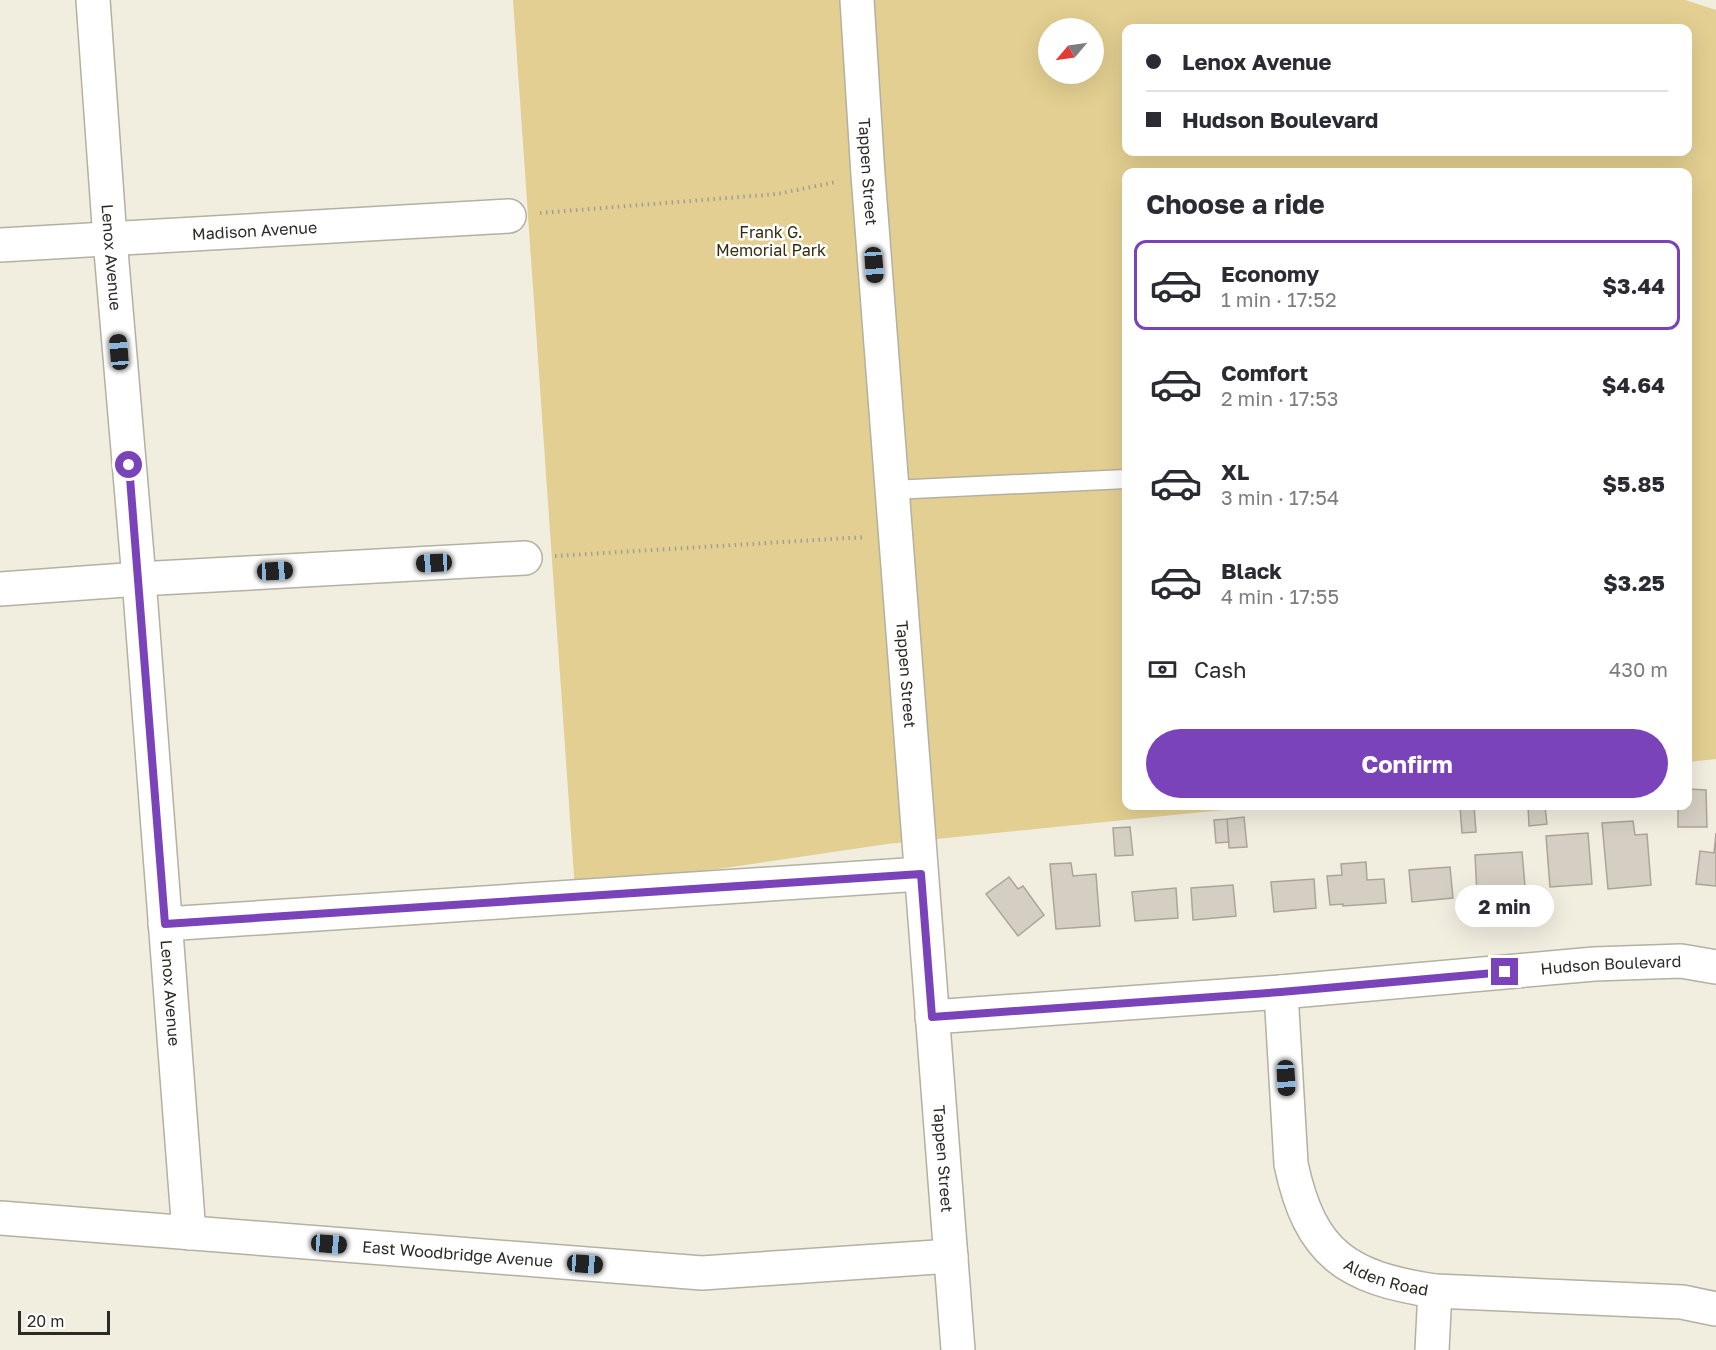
<!DOCTYPE html>
<meta charset="utf-8">
<style>
body{margin:0;font-family:"Golos Text",sans-serif;background:#f7f7f7;color:#2b2b33;height:100vh;display:flex;flex-direction:column;font-size:22px;white-space:nowrap}
*{box-sizing:border-box;margin:0}
p{font-size:20px;color:#7c7c81}
.icon{flex:none;width:33px;height:33px;fill:none;stroke:currentColor;stroke-width:2;stroke-linecap:round;stroke-linejoin:round}
.map{position:relative;flex:1;overflow:hidden}
.details{position:absolute;left:1122px;top:168px;width:570px;height:642px;display:flex;flex-direction:column;background:#fff;border-radius:12px;box-shadow:0 6px 24px #0002}
.details>*{flex:none}
.guide{position:absolute;left:1122px;top:24px;width:570px;height:132px;border-radius:12px;box-shadow:0 6px 24px #0002;display:grid;align-content:center;height:132px;padding:0 24px;background:#fff}
.needle{width:39px;rotate:241deg}
.controls{position:absolute;left:1038px;top:18px;display:grid;gap:12px}
.controls a{display:grid;place-items:center;width:66px;height:66px;border-radius:50%;background:#fff;box-shadow:0 6px 24px #0002;font-size:30px}
.scale{position:absolute;left:18px;bottom:15px;width:92px;box-sizing:border-box;padding-left:6px;border:3px solid #2c2a25;border-top:0;font-size:16px;line-height:21px;white-space:nowrap;color:#2c2a25;-webkit-text-stroke:4px #fff;paint-order:stroke}
.end{position:absolute;width:27px;height:27px;margin:-14px;border:8px solid #7b43b9;background:#fff;box-shadow:0 0 0 3px #fff}
.from{border-radius:50%}
.bubble{position:absolute;height:42px;border-radius:21px;background:#fff;box-shadow:0 6px 24px #0002;font-size:20px;font-weight:700;line-height:42px;text-align:center}
.car{position:absolute;width:18px;height:36px;margin:-18px -9px;border-radius:8px;box-shadow:0 0 4px 2px #0007;background:linear-gradient(#222 24%,#8ab4d8 0 40%,#222 0 76%,#8ab4d8 0 86%,#222 0)}
.guide b{display:flex;align-items:center;gap:21px;height:57px;font-size:22px}
.guide b+b{border-top:2px solid #e1e1e2}
.guide i{width:15px;height:15px;background:#2b2b33}
ul{padding:0;list-style:none}
li{display:flex;align-items:center;gap:18px;height:90px;margin:0 12px 9px;padding:0 12px;border:3px solid transparent;border-radius:12px}
li div{flex:1}
li b{display:block;font-size:22px}
li em{font-style:normal;font-weight:700}
li.current{border-color:#7b43b9}
li>.icon{width:54px;height:54px;stroke-width:1.5}
h2{padding:0 24px;font-size:27px;line-height:72px}
.pay{display:flex;align-items:center;gap:15px;height:66px;padding:0 24px;font-size:22px}
.pay p{margin-inline-start:auto}
.action{display:flex;gap:12px;margin-top:auto;padding:12px 24px}
.action a{flex:1;height:69px;border-radius:36px;background:#7b43b9;color:#fff;font-size:24px;font-weight:700;line-height:69px;text-align:center}
.map>svg:first-child{display:block}
.green{fill:#e3cf91;fill-rule:evenodd}
.building{fill:#d4cfc2;stroke:#aaa598;stroke-width:1.5}
.lines{fill:none;stroke-linecap:round;stroke-linejoin:round}
.lane-casing{stroke:#b4b0a2;stroke-width:21}
.street-casing{stroke:#b4b0a2;stroke-width:36}
.path{stroke:#a29f94;stroke-width:4;stroke-dasharray:1.5 4.5;stroke-linecap:butt}
.lane{stroke:#fff;stroke-width:18}
.street{stroke:#fff;stroke-width:33}
.route{stroke:#7b43b9;stroke-width:8}
.labels{text-anchor:middle;stroke-width:5;stroke-linejoin:round;paint-order:stroke}
.street-label{font-size:16px;fill:#2c2a25;stroke:#fff}
.park-label{font-size:16px;fill:#342b0d;stroke:#fff}
</style>
<div class="map">
<svg width="1716" height="1350" viewBox="0 0 1716 1350">
<rect width="100%" height="100%" fill="#f1eddf"/>
<path class="green" d="M513,0H1685L1716,10V759L1688,762V172H1126V806H1262L887,844L575,890ZM1048,28H1094V74H1048ZM1126,28H1688V152H1126Z"/>
<path class="building" d="M1688,789L1706,790L1707,827H1678V806H1688Z
M1460,806H1474L1476,832L1462,833Z
M1528,806H1545L1547,824L1529,826Z
M1244,817L1247,847L1229,848L1227,819Z
M1227,819L1229,842L1216,843L1214,820Z
M1633,821L1635,835L1647,834L1651,885L1608,889L1602,823Z
M1130,827L1133,855L1115,856L1113,828Z
M1588,833L1592,884L1550,887L1546,836Z
M1716,833V886L1696,884L1700,851L1714,853Z
M1522,852L1525,886L1500,888L1501,893L1477,895L1475,855Z
M1366,862L1367,880L1384,879L1386,903L1343,906V904L1330,905L1327,876L1342,875L1341,864Z
M1071,863L1073,876L1096,874L1100,926L1056,929L1050,864Z
M1450,867L1453,898L1412,902L1409,870Z
M1009,877L1018,889L1023,886L1044,915L1018,936L986,894Z
M1314,879L1316,908L1274,912L1271,882Z
M1233,885L1236,916L1193,920L1191,888Z
M1176,888L1178,918L1135,921L1132,892Z"/>
<g class="lines">
<g class="lane-casing">
<path id="lane" d="M892,490L1126,479"/>
</g>
<g class="street-casing">
<g id="street">
<path id="s1" d="M93,0L110,239L139,579L189,1233"/>
<path id="s2" d="M857,0L868,175L958,1350"/>
<path id="s3" d="M0,245L509,216"/>
<path d="M0,589L139,579L525,558"/>
<path d="M165,924L921,874"/>
<path id="s4" d="M1281,992L1291,1164C1310,1254 1347,1278 1435,1291L1682,1302L1716,1309"/>
<path id="s5" d="M932,1017L1281,992L1594,964L1681,961L1716,967"/>
<path id="s6" d="M0,1218L702,1273L951,1256"/>
<path d="M1432,1350L1435,1291"/>
</g>
</g>
<path class="path" d="M540,213L777,194L836,182
M555,556L865,537"/>
<use href="#lane" class="lane"/>
<use href="#street" class="street"/>
</g>
<g class="lines">
<path class="route" d="M129,465L165,924L921,874L932,1017L1281,992L1505,972"/>
</g>
<g class="labels">
<g class="street-label">
<text dy="6" stroke="none"><textPath href="#s2" startOffset="172">Tappen Street</textPath></text>
<text dy="6" stroke="none"><textPath href="#s3" startOffset="255">Madison Avenue</textPath></text>
<text dy="6" stroke="none"><textPath href="#s1" startOffset="258">Lenox Avenue</textPath></text>
<text dy="6" stroke="none"><textPath href="#s2" startOffset="676">Tappen Street</textPath></text>
<text dy="6" stroke="none"><textPath href="#s5" startOffset="681">Hudson Boulevard</textPath></text>
<text dy="6" stroke="none"><textPath href="#s1" startOffset="996">Lenox Avenue</textPath></text>
<text dy="6" stroke="none"><textPath href="#s2" startOffset="1162">Tappen Street</textPath></text>
<text dy="6" stroke="none"><textPath href="#s6" startOffset="459">East Woodbridge Avenue</textPath></text>
<text dy="6" stroke="none"><textPath href="#s4" startOffset="332">Alden Road</textPath></text>
</g>
<g class="park-label">
<text x="771" y="238">Frank G.<tspan x="771" dy="18">Memorial Park</tspan></text>
</g>
</g>
</svg>
<div class="controls">
<a><svg class="needle" viewBox="-14 -14 28 28"><path d="M0-13l5 13h-10z" fill="#e53935"/><path d="M0 13l5-13h-10z" fill="#7c7c81"/></svg></a>
</div>
<div class="scale">20 m</div>
<i class="end from" style="left:129px;top:465px"></i>
<i class="end" style="left:1505px;top:972px"></i>
<div class="bubble" style="left:1455px;top:885px;width:99px">2 min</div>
<i class="car" style="left:874px;top:265px;rotate:176deg"></i>
<i class="car" style="left:119px;top:352px;rotate:355deg"></i>
<i class="car" style="left:434px;top:563px;rotate:267deg"></i>
<i class="car" style="left:275px;top:571px;rotate:87deg"></i>
<i class="car" style="left:1286px;top:1078px;rotate:177deg"></i>
<i class="car" style="left:329px;top:1244px;rotate:94deg"></i>
<i class="car" style="left:585px;top:1264px;rotate:94deg"></i>
<div class="guide">
<b><i class="from"></i>Lenox Avenue</b>
<b><i></i>Hudson Boulevard</b>
</div>
<section class="details">
<h2>Choose a ride</h2>
<ul>
<li class="current"><svg class="icon" aria-label="car" viewBox="0 0 24 24"><path d="M5 17H2v-5l4-1 3-4h7l3 4 3 1v5h-3M9 17h6M6 11h13"/><circle cx="7" cy="17" r="2"/><circle cx="17" cy="17" r="2"/></svg><div><b>Economy</b><p>1 min · 17:52</p></div><em>$3.44</em></li>
<li><svg class="icon" aria-label="car" viewBox="0 0 24 24"><path d="M5 17H2v-5l4-1 3-4h7l3 4 3 1v5h-3M9 17h6M6 11h13"/><circle cx="7" cy="17" r="2"/><circle cx="17" cy="17" r="2"/></svg><div><b>Comfort</b><p>2 min · 17:53</p></div><em>$4.64</em></li>
<li><svg class="icon" aria-label="car" viewBox="0 0 24 24"><path d="M5 17H2v-5l4-1 3-4h7l3 4 3 1v5h-3M9 17h6M6 11h13"/><circle cx="7" cy="17" r="2"/><circle cx="17" cy="17" r="2"/></svg><div><b>XL</b><p>3 min · 17:54</p></div><em>$5.85</em></li>
<li><svg class="icon" aria-label="car" viewBox="0 0 24 24"><path d="M5 17H2v-5l4-1 3-4h7l3 4 3 1v5h-3M9 17h6M6 11h13"/><circle cx="7" cy="17" r="2"/><circle cx="17" cy="17" r="2"/></svg><div><b>Black</b><p>4 min · 17:55</p></div><em>$3.25</em></li>
</ul>
<div class="pay"><svg class="icon" aria-label="cash" viewBox="0 0 24 24"><path d="M3 7h18v10H3z"/><circle cx="12" cy="12" r="2"/></svg>Cash<p>430 m</p></div>
<div class="action"><a>Confirm</a></div>
</section>
</div>
